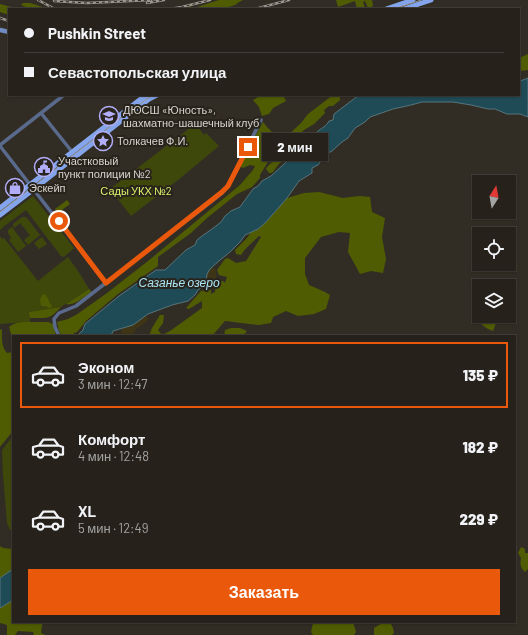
<!DOCTYPE html>
<html lang="ru">
<meta charset="utf-8">
<style>
body{margin:0;font-family:Barlow,sans-serif;background:#2e2a24;color:#f1f3f6;height:100vh;display:flex;flex-direction:column;font-size:15px;white-space:nowrap}
*{box-sizing:border-box;margin:0}
p{font-size:13px;color:#a4a4a3}
.icon{flex:none;width:22px;height:22px;fill:none;stroke:currentColor;stroke-width:2;stroke-linecap:round;stroke-linejoin:round}
.map{position:relative;flex:1;overflow:hidden}
.panel{position:absolute;left:12px;top:335px;width:504px;height:288px;display:flex;flex-direction:column;background:#26221b;border-radius:0px;box-shadow:0 1px 3px #0004,0 0 0 1px #423f3a}
.panel>*{flex:none}
.banner{position:absolute;left:8px;top:8px;width:512px;height:88px;border-radius:0px;box-shadow:0 1px 3px #0004,0 0 0 1px #423f3a;display:grid;align-content:center;height:88px;padding:0 16px;background:#26221b}
.needle{width:26px;rotate:11deg}
.buttons{position:absolute;left:472px;top:175px;display:grid;gap:8px}
.buttons a{display:grid;place-items:center;width:44px;height:44px;border-radius:0px;background:#26221b;box-shadow:0 1px 3px #0004,0 0 0 1px #423f3a;font-size:20px}
.end{position:absolute;width:18px;height:18px;margin:-9px;border:5px solid #ea580c;background:#fff;box-shadow:0 0 0 2px #fff}
.from{border-radius:50%}
.bubble{position:absolute;height:28px;border-radius:0px;background:#26221b;box-shadow:0 1px 3px #0004,0 0 0 1px #423f3a;font-size:13px;font-weight:800;line-height:28px;text-align:center}
.banner b{display:flex;align-items:center;gap:14px;height:38px;font-size:15px}
.banner b+b{border-top:1px solid #423f3a}
.banner i{width:10px;height:10px;background:#f1f3f6}
ul{padding:7px 0 0;list-style:none}
li{display:flex;align-items:center;gap:12px;height:66px;margin:0 8px 6px;padding:0 8px;border:2px solid transparent;border-radius:0px}
li div{flex:1}
li b{display:block;font-size:15px}
li em{font-style:normal;font-weight:800}
li.on{border-color:#ea580c}
li>.icon{width:36px;height:36px;stroke-width:1.5}
.primary-button{display:flex;gap:8px;margin-top:auto;padding:8px 16px}
.primary-button a{flex:1;height:46px;border-radius:0px;background:#ea580c;color:#fff;font-size:16px;font-weight:800;line-height:46px;text-align:center}
.map>svg:first-child{display:block}
.green{fill:#3f480b}
.forest{fill:#505c02}
.sand{fill:#3d3515}
.water{fill:#1f4b57;stroke:#56747b}
.lines{fill:none;stroke-linecap:round;stroke-linejoin:round}
.minor{stroke:#5a6a8c;stroke-width:3.5}
.secondary{stroke:#728bc2;stroke-width:4.5}
.primary{stroke:#84a5eb;stroke-width:5}
.tram{stroke:#9c9891;stroke-width:1}
.rail-casing{stroke:#9c9891;stroke-width:2.5}
.rail{stroke:#28231b;stroke-width:1;stroke-dasharray:3;stroke-linecap:butt}
.route{stroke:#ea580c;stroke-width:5}
.labels{text-anchor:middle;stroke-width:4;stroke-linejoin:round;paint-order:stroke}
.poi-label{font-size:11px;fill:#d7d4cf;stroke:#28231b;text-anchor:start}
.park-label{font-size:11px;fill:#daf16d;stroke:#28231b}
.water-label{font-size:12px;font-style:italic;fill:#abe6f6;stroke:#28231b}
</style>
<div class="map">
<svg width="528" height="635" viewBox="0 0 528 635">
<rect width="100%" height="100%" fill="#322d24"/>
<path class="green" d="M195,124L204,135L206,133L219,146L178,180L131,216L110,189Z
M33,196L74,248L64,257L61,256L26,210L3,227V228L0,230V221Z
M22,217H25L27,218L40,235L28,245L24,240L30,235L20,223L14,228L13,225V224Z
M12,227L26,246L18,252L9,240L11,238L8,233V230Z
M0,236L2,239L4,238L38,281L68,257L80,274L89,289L61,307L30,312V322L0,324Z
M42,237L47,244L39,249L34,243Z
M13,436V530H10L7,523L3,475L2,450Z"/>
<path class="forest" d="M219,0H243L239,2L235,5L222,9H180L190,6L194,8Z
M336,0H372L373,6L368,8L365,1L363,2L365,8L357,9L355,1L338,7Z
M23,3H30L49,9H31L21,5Z
M0,4L19,9H9V15L0,12Z
M528,54V70L519,71V58Z
M261,95H283L286,101L273,108L269,114L262,116L259,107L253,100Z
M333,95H341L340,96V100L333,106H329L324,110L325,113L314,124L304,130L290,143L286,145L283,144V140L301,123L308,114Z
M263,122L267,127L278,138L266,155L269,160L260,175V178L252,187L237,194L207,218L191,233L158,257V266L118,294L86,321L77,332L74,333L73,336H62L59,331L57,322L68,319L76,315L107,293L148,261L240,185L253,170L255,166L250,165L243,168L239,166L248,151L252,146L254,138Z
M283,147C286,151 287,151 291,149L293,151L278,165L273,172L271,173H269L266,169L268,166L271,163L278,158V150L280,148Z
M319,192L343,198L359,196L370,197L372,212L385,218L382,237L386,259L383,273L371,271L360,274L348,252L350,233L339,232L321,237L305,258V274L309,285L325,292L330,295L326,309L314,314L298,316L286,311L273,317L271,323L259,325L225,321L212,336H149L152,328L160,315H164L163,323L158,330L162,335L170,331L202,308V301L189,309L186,308L201,291L211,290V294L215,292C216,286 215,282 223,281L225,283L227,277L219,275L217,270L225,259L228,258L236,263L246,261L261,237L259,236C253,242 245,248 241,255L236,254L235,250L247,238L251,232L258,229L266,222L287,198L304,193Z
M67,200L70,204L58,213L55,209Z
M89,289L91,291V293C83,297 75,306 66,304Z
M44,294C47,296 49,299 49,302L52,306V307L49,308L46,306H42L41,305L40,300L42,295Z
M61,307C49,320 48,318 30,318L29,312Z
M486,316H502L496,323L493,331L488,329L482,325Z
M30,322H48L53,324L56,336H23L11,334L9,327C15,322 22,322 30,322Z
M231,328H240L247,331L243,336H224L225,330Z
M0,329L2,330C2,339 1,346 7,353L13,352V431L0,447Z
M0,546L3,548L13,549V569L0,578Z
M521,547L525,549V553H528V569L525,572C520,568 520,564 521,558L518,553Z
M13,600V622H44L42,625L41,633L45,635H34L33,632L18,631L15,635H7V625L0,623V608Z
M315,622H353L356,632L354,635H313L311,632L313,623Z
M384,622H390L393,628L394,633L392,635H374V628Z"/>
<path class="sand" d="M212,267L216,270V278L212,283L206,281L207,274Z
M144,316L148,317V320L141,326L136,329L135,332L131,336H122L121,331L124,327C133,326 137,321 144,316Z"/>
<path class="water" d="M528,78V117L520,114H507L495,109H488L471,105L453,102H422L411,105L393,109L370,117L365,122L355,128L348,138L342,142L332,151L326,154L318,165L312,168V173L299,181L287,198L266,222L258,229L245,235L240,242L230,252L220,260L210,269L207,274L206,281L204,286L198,290L195,295L188,301L172,305L148,314L133,325L113,331L111,336H78L79,334L83,330L85,324L119,296L156,270H165L186,250L195,245L197,240L202,236L212,229L221,222L225,216L231,211L240,207L253,189L258,186L262,181L271,176L308,142C312,139 313,136 317,132C321,128 326,127 329,121L333,120L334,114L359,95H519V81L523,80Z
M13,569V600L0,608V578Z"/>
<g class="lines">
<path class="minor" d="M41,113L73,153
M0,145L64,95
M0,146L106,283
M59,336L55,327L54,319L59,313L76,306L222,193L228,186L261,120"/>
<path class="secondary" d="M0,30L9,32"/>
<path class="primary" d="M386,9L413,0
M404,9L431,0
M0,208L146,95
M0,215L34,189L149,99L157,95"/>
<path class="tram" d="M394,9L421,0
M0,212L134,108L153,95"/>
<g class="rail-casing">
<path id="rail" d="M38,0L55,9
M54,1L87,3L151,0
M147,3L164,0
M169,9L182,7L210,0
M255,9L289,0
M0,18L9,21"/>
</g>
<use href="#rail" class="rail"/>
</g>
<g class="lines">
<path class="route" d="M59,221L106,283L222,192L228,186L248,147"/>
</g>
<defs>
<g id="school-ring" transform="scale(1)"><circle r="9.5" fill="#28231b" stroke="#b2adf9" stroke-width="1.5"/><path d="M0-5L7-2L0 1L-7-2ZM-4 1L0 2.5L4 1V4Q0 6-4 4Z" fill="#b2adf9"/></g>
<g id="sight-ring" transform="scale(1)"><circle r="9.5" fill="#28231b" stroke="#b2adf9" stroke-width="1.5"/><path d="M0-6L1.8-2.2L6-1.7L2.9 1.2L3.7 5.4L0 3.3L-3.7 5.4L-2.9 1.2L-6-1.7L-1.8-2.2Z" fill="#b2adf9"/></g>
<g id="civic-ring" transform="scale(1)"><circle r="9.5" fill="#28231b" stroke="#b2adf9" stroke-width="1.5"/><path d="M-.6-6.5H3V-4.5H.6V-3L4-1V1h2V6H-6V1h2V-1L-.6-3ZM-1.2 2.5V6h2.4V2.5Z" fill="#b2adf9"/></g>
<g id="shop-ring" transform="scale(1)"><circle r="9.5" fill="#28231b" stroke="#b2adf9" stroke-width="1.5"/><path d="M-5-2.5h2.3a2.7 3.5 0 0 1 5.4 0H5L5.5 6h-11ZM-1.5-2.5h3a1.5 2.3 0 0 0-3 0Z" fill="#b2adf9"/></g>
</defs>
<g fill-rule="evenodd">
<use href="#school-ring" x="109" y="116"/>
<use href="#sight-ring" x="103" y="141"/>
<use href="#civic-ring" x="44" y="167"/>
<use href="#shop-ring" x="15" y="188"/>
</g>
<g class="labels">
<g class="poi-label">
<text x="123" y="114">ДЮСШ «Юность»,<tspan x="123" dy="13">шахматно-шашечный клуб</tspan></text>
<text x="117" y="145">Толкачев Ф.И.</text>
<text x="58" y="165">Участковый<tspan x="58" dy="13">пункт полиции №2</tspan></text>
<text x="29" y="192">Эскейп</text>
</g>
<g class="park-label">
<text x="136" y="195">Сады УКХ №2</text>
</g>
<g class="water-label">
<text x="179" y="287">Сазанье озеро</text>
</g>
</g>
</svg>
<div class="buttons">
<a><svg class="needle" viewBox="-14 -14 28 28"><path d="M0-13l5 13h-10z" fill="#e53935"/><path d="M0 13l5-13h-10z" fill="#a4a4a3"/></svg></a>
<a><svg class="icon" aria-label="locate" viewBox="0 0 24 24"><circle cx="12" cy="12" r="6"/><path d="M12 2v4M12 18v4M2 12h4M18 12h4"/></svg></a>
<a><svg class="icon" aria-label="layers" viewBox="0 0 24 24"><path d="M12 4l9 5-9 5-9-5zM3 14l9 5 9-5"/></svg></a>
</div>
<i class="end from" style="left:59px;top:221px"></i>
<i class="end" style="left:248px;top:147px"></i>
<div class="bubble" style="left:262px;top:133px;width:66px">2 мин</div>
<div class="banner">
<b><i class="from"></i>Pushkin Street</b>
<b><i></i>Севастопольская улица</b>
</div>
<section class="panel">
<ul>
<li class="on"><svg class="icon" aria-label="car" viewBox="0 0 24 24"><path d="M5 17H2v-5l4-1 3-4h7l3 4 3 1v5h-3M9 17h6M6 11h13"/><circle cx="7" cy="17" r="2"/><circle cx="17" cy="17" r="2"/></svg><div><b>Эконом</b><p>3 мин · 12:47</p></div><em>135 ₽</em></li>
<li><svg class="icon" aria-label="car" viewBox="0 0 24 24"><path d="M5 17H2v-5l4-1 3-4h7l3 4 3 1v5h-3M9 17h6M6 11h13"/><circle cx="7" cy="17" r="2"/><circle cx="17" cy="17" r="2"/></svg><div><b>Комфорт</b><p>4 мин · 12:48</p></div><em>182 ₽</em></li>
<li><svg class="icon" aria-label="car" viewBox="0 0 24 24"><path d="M5 17H2v-5l4-1 3-4h7l3 4 3 1v5h-3M9 17h6M6 11h13"/><circle cx="7" cy="17" r="2"/><circle cx="17" cy="17" r="2"/></svg><div><b>XL</b><p>5 мин · 12:49</p></div><em>229 ₽</em></li>
</ul>
<div class="primary-button"><a>Заказать</a></div>
</section>
</div>
